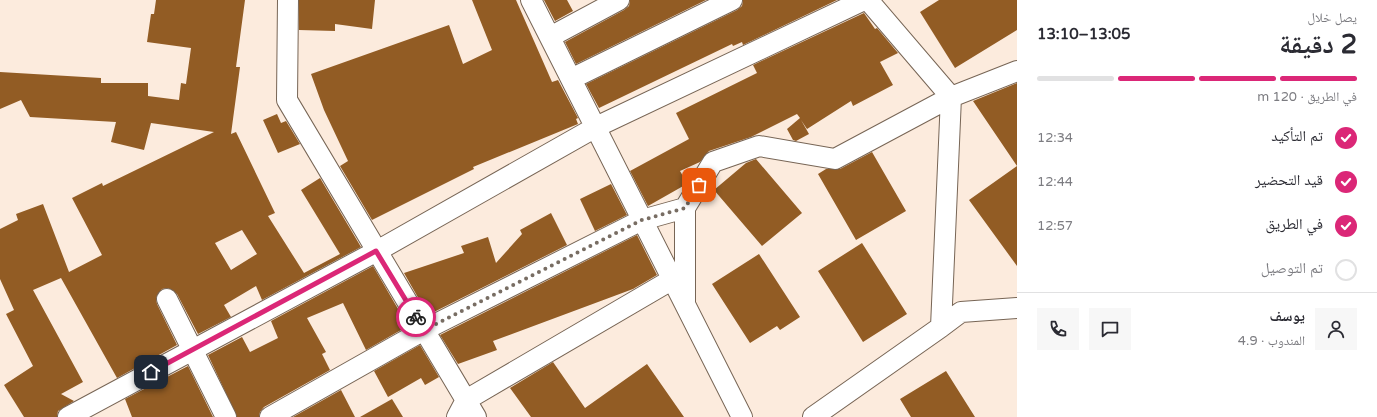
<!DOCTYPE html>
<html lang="ar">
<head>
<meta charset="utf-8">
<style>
  body { margin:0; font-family:"Varela Round","Noto Naskh Arabic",sans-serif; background:#f7f7f7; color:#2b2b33; direction:rtl; height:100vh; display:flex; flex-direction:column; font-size:15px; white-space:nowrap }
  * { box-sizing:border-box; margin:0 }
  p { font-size:13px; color:#7c7c81 }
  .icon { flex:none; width:22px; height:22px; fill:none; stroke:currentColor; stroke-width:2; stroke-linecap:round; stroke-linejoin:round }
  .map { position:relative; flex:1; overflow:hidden; direction:ltr }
  .side { display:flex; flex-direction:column; background:#fff; width:360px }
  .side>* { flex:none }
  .pin { position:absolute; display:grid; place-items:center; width:34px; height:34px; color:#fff; margin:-17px; border-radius:8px; box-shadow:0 2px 6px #0006 }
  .courier { position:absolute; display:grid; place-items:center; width:40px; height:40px; margin:-20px; border:3px solid #db2777; border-radius:50%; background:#fff; color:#222; box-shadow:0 1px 5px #0007 }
  .summary em { font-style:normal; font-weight:700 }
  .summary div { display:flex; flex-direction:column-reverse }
  .summary { display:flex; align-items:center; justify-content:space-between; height:68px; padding:0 20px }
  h1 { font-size:26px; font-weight:700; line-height:30px }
  .bar { display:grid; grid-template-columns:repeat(4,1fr); gap:6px 4px; align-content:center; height:48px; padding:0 20px }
  .bar i { height:5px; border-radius:3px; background:#e1e1e2 }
  .bar .current { background:#db2777 }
  .bar p { grid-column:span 4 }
  .line { display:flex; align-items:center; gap:10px; padding:0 20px; border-top:1px solid #e1e1e2 }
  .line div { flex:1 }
  .round { display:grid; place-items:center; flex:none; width:42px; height:42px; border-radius:0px; background:#f7f7f7 }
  ol { padding:0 20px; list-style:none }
  li { display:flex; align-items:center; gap:12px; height:44px }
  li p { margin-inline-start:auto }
  li .icon { padding:4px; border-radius:50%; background:#db2777; color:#fff; stroke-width:4 }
  li:last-child { color:#7c7c81 }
  li i { width:22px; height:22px; border:2px solid #e1e1e2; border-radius:50% }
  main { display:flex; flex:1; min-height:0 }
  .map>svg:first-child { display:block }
  .building { fill:#925c24; fill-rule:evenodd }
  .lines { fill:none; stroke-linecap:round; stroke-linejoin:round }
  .minor-casing { stroke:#776555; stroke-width:22 }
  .minor { stroke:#fff; stroke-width:20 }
  .done { stroke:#786d63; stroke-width:4; stroke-dasharray:0 7.2 }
  .route { stroke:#db2777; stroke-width:5 }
</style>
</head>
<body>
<main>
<section class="side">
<div class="summary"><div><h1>2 دقيقة</h1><p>يصل خلال</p></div><em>13:05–13:10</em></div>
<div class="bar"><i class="current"></i><i class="current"></i><i class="current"></i><i></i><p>في الطريق · 120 m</p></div>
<ol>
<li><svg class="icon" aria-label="check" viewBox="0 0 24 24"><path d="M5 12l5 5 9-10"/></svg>تم التأكيد<p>12:34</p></li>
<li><svg class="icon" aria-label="check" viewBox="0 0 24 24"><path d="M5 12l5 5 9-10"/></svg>قيد التحضير<p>12:44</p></li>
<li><svg class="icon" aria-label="check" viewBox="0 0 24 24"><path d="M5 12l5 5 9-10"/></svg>في الطريق<p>12:57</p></li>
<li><i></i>تم التوصيل</li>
</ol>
<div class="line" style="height:72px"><a class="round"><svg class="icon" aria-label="person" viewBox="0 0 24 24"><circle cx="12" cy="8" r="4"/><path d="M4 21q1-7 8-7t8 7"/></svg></a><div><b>يوسف</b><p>المندوب · 4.9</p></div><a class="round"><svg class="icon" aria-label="chat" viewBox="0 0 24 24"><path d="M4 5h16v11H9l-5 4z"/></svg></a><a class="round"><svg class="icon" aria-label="phone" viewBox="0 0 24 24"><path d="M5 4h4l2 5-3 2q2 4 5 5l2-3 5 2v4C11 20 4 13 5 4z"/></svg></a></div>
</section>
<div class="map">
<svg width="1017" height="417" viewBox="0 0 1017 417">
  <rect width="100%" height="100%" fill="#fcebdd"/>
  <path class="building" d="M 156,0 L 245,0 L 236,67 L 240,67 L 231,134 L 236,132 L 275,213 L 268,216 L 304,273 L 340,254 L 301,190 L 320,178 L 361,247 L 262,300 L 256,286 L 224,305 L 231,317 L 198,334 L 177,294 L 168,288 L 162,289 L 156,298 L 157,304 L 177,345 L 117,378 L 61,278 L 33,290 L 83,382 L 61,394 L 74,401 L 58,411 L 57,417 L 24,417 L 4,385 L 33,366 L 6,314 L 14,310 L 0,279 L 0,229 L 18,220 L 16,214 L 43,204 L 69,272 L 102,255 L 72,198 L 102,183 L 103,186 L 214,132 L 151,123 L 144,150 L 111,142 L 116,122 L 30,117 L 21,100 L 0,109 L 0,72 L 101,78 L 101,83 L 148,83 L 148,96 L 179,100 L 181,83 L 186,84 L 191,48 L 147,42 L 151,14 L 154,14 ZM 242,230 L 257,254 L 231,270 L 215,243 Z
    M 299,0 L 375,0 L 372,29 L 335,24 L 335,31 L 299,30 Z
    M 472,0 L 516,0 L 552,82 L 558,80 L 578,118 L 576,119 L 578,124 L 473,167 L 474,169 L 372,220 L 340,166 L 348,161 L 324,110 L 311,74 L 449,25 L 463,64 L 492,50 Z
    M 544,0 L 567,0 L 573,11 L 555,21 Z
    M 630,0 L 706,0 L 576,64 L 565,42 L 624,10 L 629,6 Z
    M 743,0 L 837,0 L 743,45 L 742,42 L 733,46 L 732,44 L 599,108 L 586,84 L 737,10 L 742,6 Z
    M 939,0 L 1017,0 L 1017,30 L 955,68 L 920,12 Z
    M 864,13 L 875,29 L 877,28 L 898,53 L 880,62 L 893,85 L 853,106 L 851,101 L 807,129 L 801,120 L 809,134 L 796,141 L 793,140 L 787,129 L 800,118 L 797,114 L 751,137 L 709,151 L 700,162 L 680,171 L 687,183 L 685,185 L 648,206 L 630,171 L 689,139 L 676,113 L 757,73 L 753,65 Z
    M 1017,83 L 1017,266 L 969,200 L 1017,166 L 973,101 Z
    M 277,114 L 281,123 L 286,121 L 300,144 L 278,153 L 263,120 Z
    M 872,152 L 906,211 L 856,240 L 818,174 L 826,169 L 840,169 Z
    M 756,159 L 802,213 L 762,246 L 714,190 L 746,163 Z
    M 611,184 L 627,215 L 595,231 L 580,199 Z
    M 551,213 L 567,245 L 428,315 L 404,273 L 464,253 L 461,246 L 488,237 L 496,263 L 522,234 L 520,230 Z
    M 637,235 L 657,275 L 633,289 L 493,341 L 497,350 L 458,364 L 440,335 Z
    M 862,243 L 907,314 L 863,342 L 818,271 Z
    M 759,254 L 800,317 L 780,330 L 777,326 L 750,343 L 712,284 Z
    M 373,266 L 408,326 L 366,350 L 343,303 L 307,318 L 326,352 L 322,354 L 330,370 L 264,407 L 260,412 L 259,417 L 237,417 L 208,355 L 242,337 L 250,352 L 278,338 L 271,321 Z
    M 420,345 L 439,377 L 425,385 L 421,378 L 388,397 L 374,371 Z
    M 553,362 L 585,408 L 647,364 L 684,417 L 531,417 L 510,388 Z
    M 188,366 L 213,417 L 132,417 L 125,399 Z
    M 946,371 L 975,417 L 911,417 L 900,399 Z
    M 341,390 L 355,417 L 293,417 Z
    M 392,399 L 403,417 L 360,417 Z"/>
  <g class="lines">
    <defs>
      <path id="minor" d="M 288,0 L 287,100 L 476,417
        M 531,0 L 742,417
        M 550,37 L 619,0
        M 571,79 L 732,0
        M 167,299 L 226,417
        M 685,303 L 685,208 L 713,162 L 759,146 L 835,159 L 951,97 L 1017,71
        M 941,327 L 961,312 L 1017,308
        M 68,417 L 377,251 L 596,127 L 864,0
        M 270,417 L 424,330 L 642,220 L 685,208
        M 457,417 L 466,400 L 673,279
        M 813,417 L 941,327 L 951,97 L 868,0"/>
    </defs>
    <use href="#minor" class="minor-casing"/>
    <use href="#minor" class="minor"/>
  </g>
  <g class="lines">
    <path class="done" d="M 416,317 L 424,330 L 642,220 L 685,208 L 699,185"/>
    <path class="route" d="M 151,372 L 376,251 L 416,317"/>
  </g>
</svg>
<div class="pin" style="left:699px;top:185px;background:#ea580c"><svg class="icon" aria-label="bag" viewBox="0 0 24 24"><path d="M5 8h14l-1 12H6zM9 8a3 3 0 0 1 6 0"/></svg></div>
<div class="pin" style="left:151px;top:372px;background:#1f2937"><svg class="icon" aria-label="home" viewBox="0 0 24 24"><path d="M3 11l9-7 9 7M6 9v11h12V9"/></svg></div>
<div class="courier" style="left:416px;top:317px"><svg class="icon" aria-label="bike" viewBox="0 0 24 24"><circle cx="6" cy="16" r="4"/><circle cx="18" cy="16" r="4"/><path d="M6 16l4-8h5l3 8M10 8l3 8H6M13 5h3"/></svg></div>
</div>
</main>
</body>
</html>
